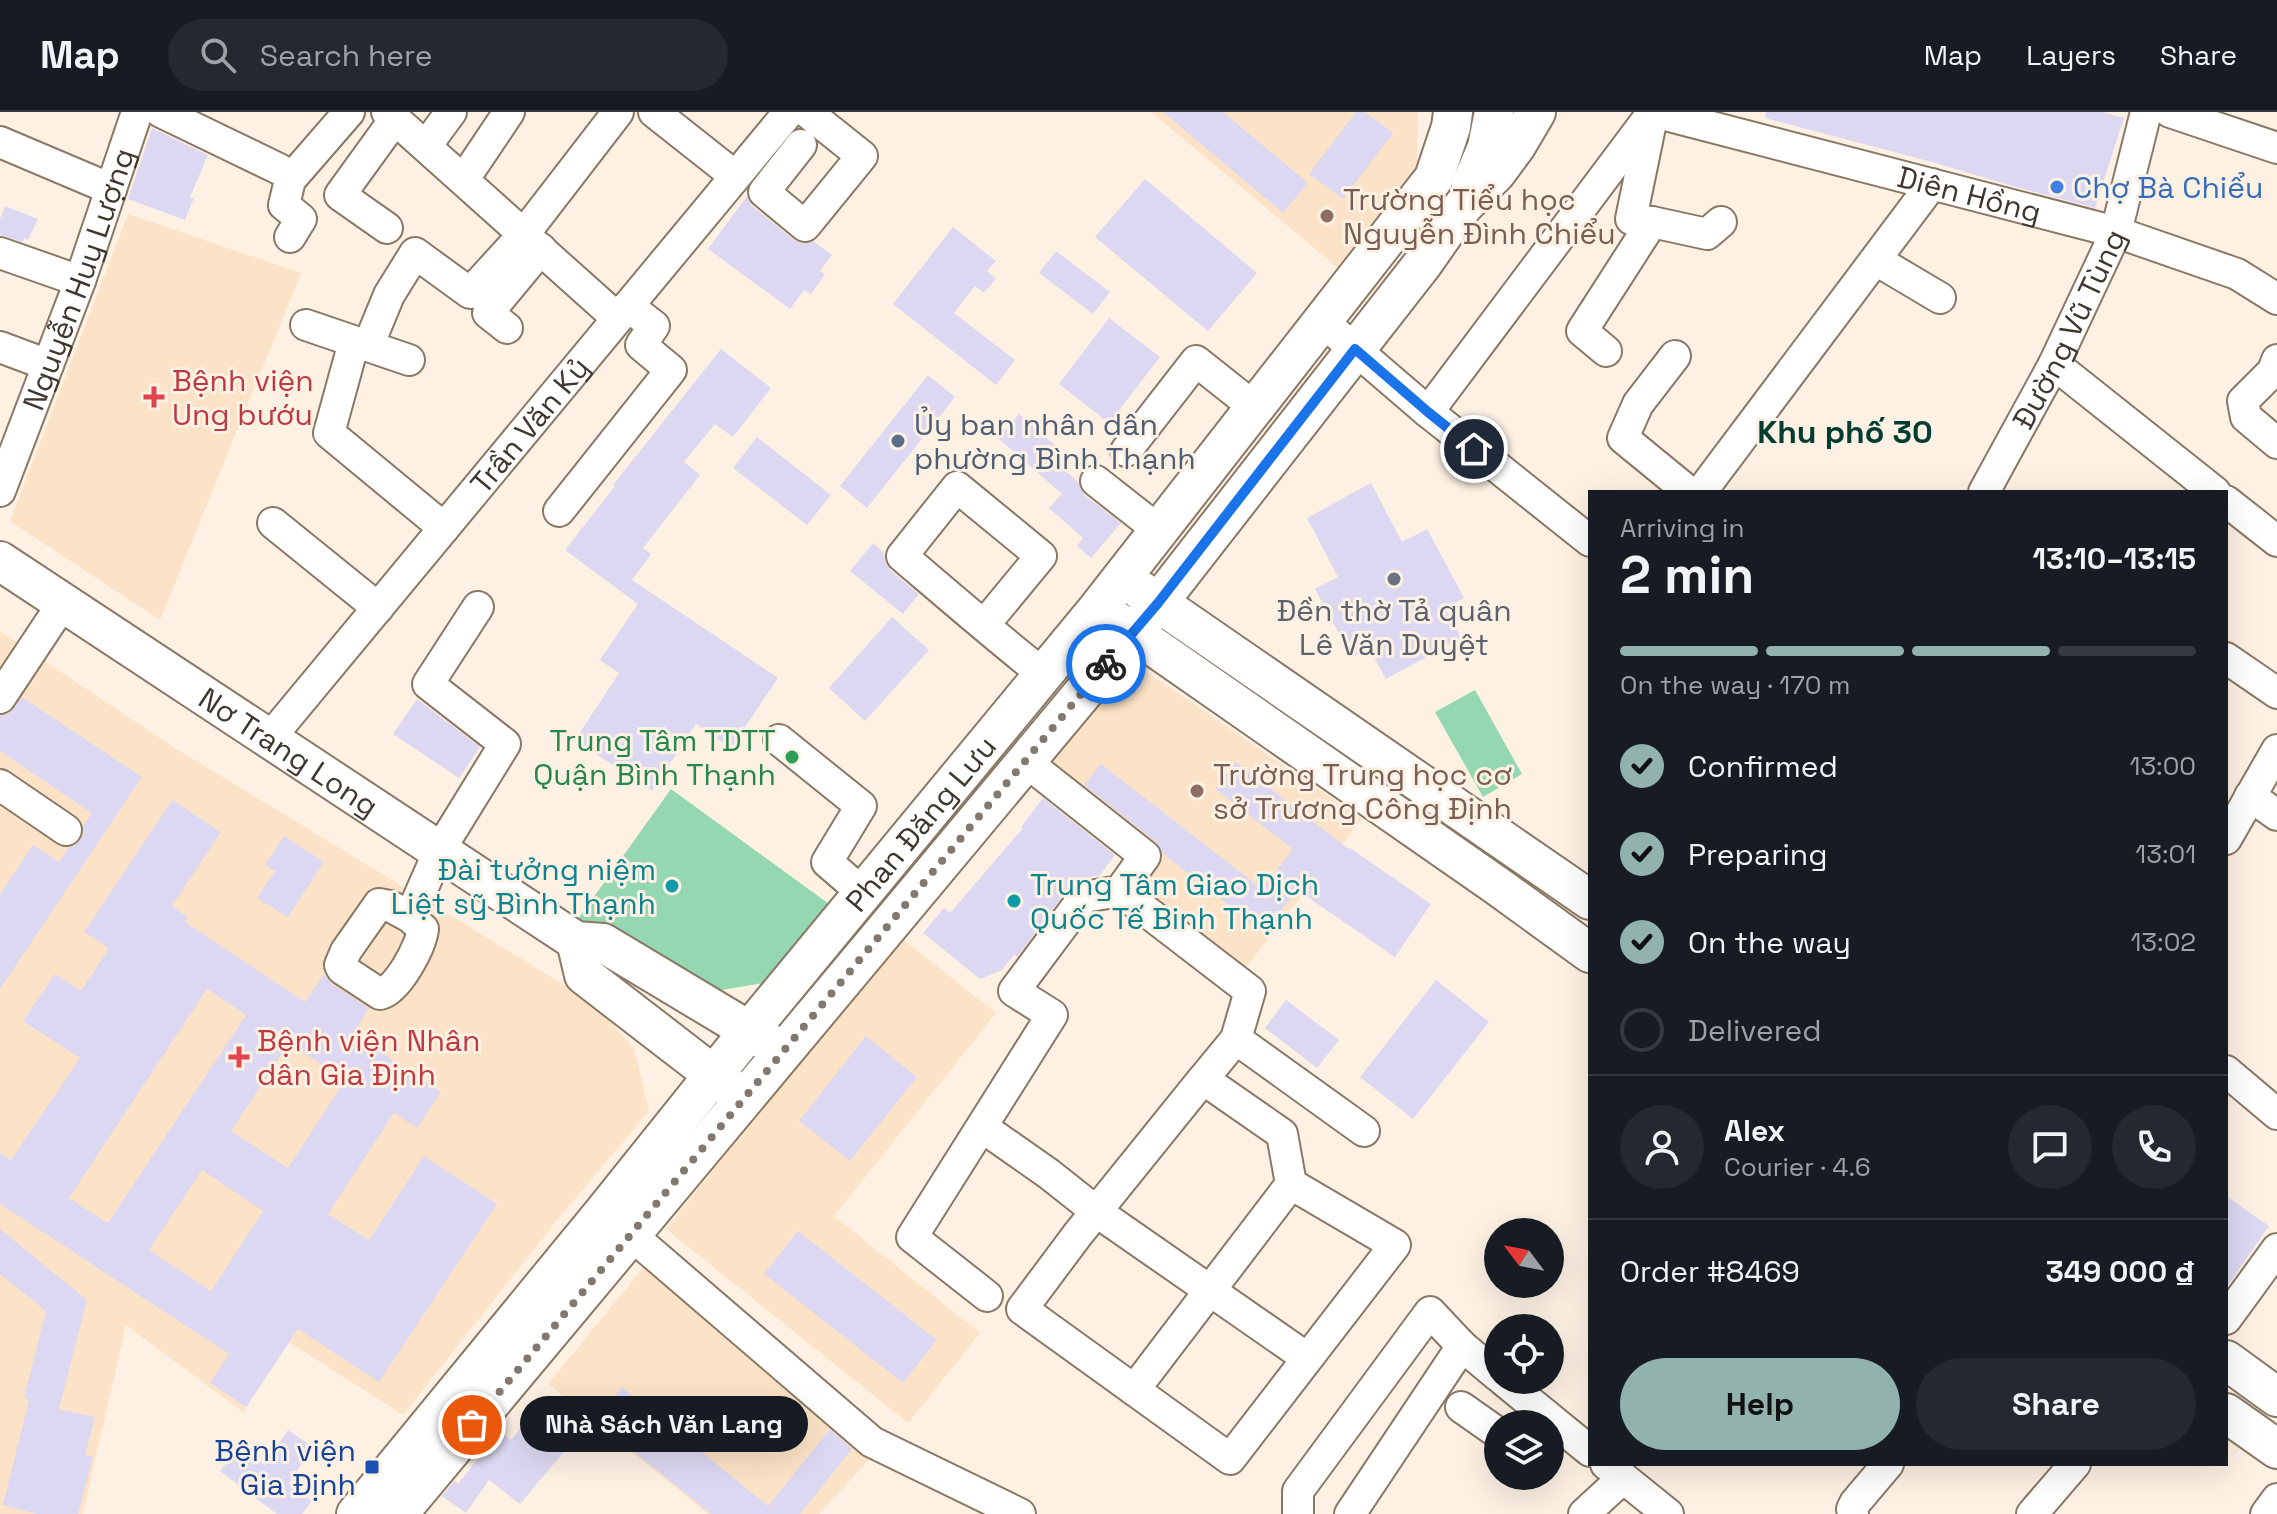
<!DOCTYPE html>
<html lang="en">
<head>
<meta charset="utf-8">
<style>
  body { margin:0; font-family:"Space Grotesk",sans-serif; background:#242831; color:#f1f3f6; height:100vh; display:flex; flex-direction:column; font-size:30px; white-space:nowrap }
  * { box-sizing:border-box; margin:0 }
  p { font-size:26px; color:#9ea1a6 }
  .icon { flex:none; width:44px; height:44px; fill:none; stroke:currentColor; stroke-width:2; stroke-linecap:round; stroke-linejoin:round }
  .map { position:relative; flex:1; overflow:hidden }
  .drawer { position:absolute; left:1588px; top:378px; width:640px; height:976px; display:flex; flex-direction:column; background:#171b24; border-radius:0px; box-shadow:0 8px 32px #0002 }
  .drawer>* { flex:none }
  .needle { width:52px; rotate:302deg }
  .fabs { position:absolute; left:1484px; top:1106px; display:grid; gap:16px }
  .fabs a { display:grid; place-items:center; width:80px; height:80px; border-radius:50%; background:#171b24; box-shadow:0 8px 32px #0002; font-size:40px }
  .pin { position:absolute; display:grid; place-items:center; width:68px; height:68px; color:#fff; margin:-34px; border:4px solid #fff; border-radius:50%; box-shadow:0 2px 8px #0007 }
  .courier { position:absolute; display:grid; place-items:center; width:80px; height:80px; margin:-40px; border:6px solid #1a73e8; border-radius:50%; background:#fff; color:#222; box-shadow:0 2px 10px #0007 }
  .bubble { position:absolute; height:56px; border-radius:28px; background:#171b24; box-shadow:0 8px 32px #0002; font-size:26px; font-weight:700; line-height:56px; text-align:center }
  .headline em { font-style:normal; font-weight:700 }
  .headline div { display:flex; flex-direction:column-reverse }
  .headline { display:flex; align-items:center; justify-content:space-between; height:136px; padding:0 32px }
  h1 { font-size:52px; font-weight:700; line-height:60px }
  .bar { display:grid; grid-template-columns:repeat(4,1fr); gap:12px 8px; align-content:center; height:96px; padding:0 32px }
  .bar i { height:10px; border-radius:6px; background:#363941 }
  .bar .active { background:#92b2ae }
  .bar p { grid-column:span 4 }
  .line { display:flex; align-items:center; gap:20px; padding:0 32px; border-top:2px solid #363941 }
  .line div { flex:1 }
  .round { display:grid; place-items:center; flex:none; width:84px; height:84px; border-radius:42px; background:#242831 }
  ol { padding:0 32px; list-style:none }
  li { display:flex; align-items:center; gap:24px; height:88px }
  li p { margin-inline-start:auto }
  li .icon { padding:8px; border-radius:50%; background:#92b2ae; color:#111; stroke-width:4 }
  li:last-child { color:#9ea1a6 }
  li i { width:44px; height:44px; border:4px solid #363941; border-radius:50% }
  .cta { display:flex; gap:16px; margin-top:auto; padding:16px 32px }
  .cta a { flex:1; height:92px; border-radius:48px; background:#92b2ae; color:#111; font-size:32px; font-weight:700; line-height:92px; text-align:center }
  .cta a+a { background:#242831; color:#f1f3f6 }
  header { display:flex; align-items:center; gap:48px; box-sizing:border-box; height:112px; padding:0 40px; background:#171b24; border-bottom:2px solid #363941 }
  header strong { font-size:38px }
  nav { display:flex; gap:44px; margin-inline-start:auto; font-size:28px }
  .search { width:560px; height:72px; background:#242831; display:flex; align-items:center; gap:20px; box-sizing:border-box; padding:0 28px; border-radius:44px; color:#9ea1a6; font-size:30px }
  .map>svg:first-child { display:block }
  .built { fill:#fce3c7 }
  .green { fill:#95d7b1 }
  .building { fill:#dcd8f2; fill-rule:evenodd }
  .lines { fill:none; stroke-linecap:round; stroke-linejoin:round }
  .minor-casing { stroke:#8a7864; stroke-width:34 }
  .major-casing { stroke:#8a7864; stroke-width:42 }
  .minor { stroke:#fff; stroke-width:30 }
  .major { stroke:#fff; stroke-width:38 }
  .done { stroke:#82786e; stroke-width:8; stroke-dasharray:0 14.4 }
  .route { stroke:#1a73e8; stroke-width:10 }
  .shop-dot { fill:#3f7fe0; stroke:#fdf1e4; stroke-width:3 }
  .education-dot { fill:#8d6e63; stroke:#fdf1e4; stroke-width:3 }
  .health-dot { fill:#e0444e; stroke:#fdf1e4; stroke-width:3 }
  .service-dot { fill:#5c6f8a; stroke:#fdf1e4; stroke-width:3 }
  .worship-dot { fill:#6b7280; stroke:#fdf1e4; stroke-width:3 }
  .leisure-dot { fill:#2e9e5b; stroke:#fdf1e4; stroke-width:3 }
  .culture-dot { fill:#0f9aa8; stroke:#fdf1e4; stroke-width:3 }
  .transit-dot { fill:#1a4fb4; stroke:#fdf1e4; stroke-width:3 }
  .labels { text-anchor:middle; dominant-baseline:central; stroke-width:6; stroke-linejoin:round; paint-order:stroke }
  .shop-label { font-size:30px; fill:#366cbe; stroke:#fdf1e4; text-anchor:start }
  .street-label { font-size:30px; fill:#3f372e; stroke:#fdf1e4 }
  .education-label { font-size:30px; fill:#785e54; stroke:#fdf1e4; text-anchor:start }
  .health-label { font-size:30px; fill:#be3a42; stroke:#fdf1e4; text-anchor:start }
  .service-label { font-size:30px; fill:#4e5e75; stroke:#fdf1e4; text-anchor:start }
  .worship-label { font-size:30px; fill:#5b616d; stroke:#fdf1e4 }
  .leisure-label { font-size:30px; fill:#27864d; stroke:#fdf1e4; text-anchor:end }
  .culture-label { font-size:30px; fill:#0d838f; stroke:#fdf1e4; text-anchor:end }
  .transit-label { font-size:30px; fill:#164399; stroke:#fdf1e4; text-anchor:end }
  .neighbourhood-label { font-size:32px; font-weight:bold; fill:#003c32; stroke:#fdf1e4 }
</style>
</head>
<body>
<header>
<strong>Map</strong>
<div class="search"><svg class="icon" aria-label="search" viewBox="0 0 24 24"><circle cx="10" cy="10" r="6"/><path d="M15 15l6 6"/></svg>Search here</div>
<nav><a>Map</a><a>Layers</a><a>Share</a></nav>
</header>
<div class="map">
<svg width="2277" height="1402" viewBox="0 0 2277 1402">
  <rect width="100%" height="100%" fill="#fdf1e4"/>
  <path class="built" d="M 1151,0 L 1418,0 L 1417,54 L 1337,155 Z
    M 128,102 L 301,161 L 160,508 L 10,409 Z
    M 0,519 L 175,636 L 591,889 L 634,936 L 649,999 L 557,1108 L 403,1303 L 289,1230 L 243,1300 L 126,1213 L 83,1402 L 0,1402 Z
    M 1128,547 L 1362,707 L 1243,859 L 1134,777 L 1157,745 L 1039,650 Z
    M 899,824 L 996,901 L 834,1104 L 980,1221 L 908,1311 L 666,1117 Z
    M 648,1150 L 874,1342 L 819,1402 L 708,1402 L 548,1272 Z"/>
  <path class="green" d="M 1475,578 L 1522,662 L 1483,685 L 1435,600 Z
    M 671,677 L 836,797 L 795,845 L 763,871 L 722,878 L 678,872 L 578,807 Z"/>
  <path class="building" d="M 1163,0 L 1223,0 L 1308,71 L 1283,101 Z
    M 1356,0 L 1365,0 L 1393,21 L 1343,87 L 1309,62 Z
    M 1766,0 L 2103,0 L 2124,6 L 2095,96 L 2012,74 L 1932,50 L 1765,6 Z
    M 152,16 L 208,43 L 190,85 L 194,86 L 185,108 L 128,87 Z
    M 1145,67 L 1257,161 L 1208,219 L 1095,125 Z
    M 747,84 L 752,94 L 794,128 L 803,132 L 813,129 L 832,143 L 820,159 L 825,162 L 811,182 L 804,178 L 790,197 L 708,137 Z
    M 5,94 L 38,107 L 28,128 L 24,126 L 23,130 L 0,123 L 0,107 Z
    M 953,115 L 996,149 L 987,159 L 996,166 L 984,181 L 975,174 L 954,201 L 1015,248 L 996,273 L 893,192 Z
    M 1056,139 L 1110,180 L 1093,202 L 1039,161 Z
    M 1109,206 L 1160,245 L 1109,311 L 1059,272 Z
    M 721,237 L 771,276 L 733,325 L 715,312 L 684,350 L 700,363 L 643,436 L 651,442 L 632,468 L 778,566 L 731,636 L 696,612 L 652,679 L 575,628 L 619,561 L 600,548 L 638,492 L 565,438 L 615,374 L 613,373 Z
    M 928,263 L 955,285 L 867,396 L 840,374 Z
    M 1019,302 L 1066,343 L 1058,352 L 1079,371 L 1084,383 L 1121,411 L 1091,446 L 1077,434 L 1083,426 L 1049,396 L 1062,382 L 998,326 Z
    M 757,325 L 831,383 L 807,413 L 733,356 Z
    M 1371,371 L 1402,430 L 1427,417 L 1464,486 L 1445,496 L 1461,526 L 1386,567 L 1369,536 L 1352,546 L 1315,477 L 1338,465 L 1307,406 Z
    M 873,431 L 884,441 L 885,449 L 890,458 L 919,482 L 903,502 L 850,459 Z
    M 892,505 L 929,538 L 865,609 L 829,576 Z
    M 22,585 L 142,665 L 0,877 L 0,782 L 33,733 L 59,750 L 69,735 L 74,734 L 81,727 L 84,720 L 83,714 L 92,701 L 0,639 L 0,604 L 9,602 Z
    M 417,587 L 480,635 L 459,666 L 393,622 Z
    M 1236,650 L 1349,737 L 1350,736 L 1431,792 L 1395,845 L 1297,778 L 1264,821 L 1162,741 L 1156,730 L 1084,673 L 1101,652 L 1262,777 L 1293,737 L 1215,677 Z
    M 1043,686 L 1115,743 L 1099,764 L 1087,765 L 1070,774 L 1017,845 L 1014,843 L 1002,858 L 980,867 L 923,821 L 944,796 L 950,801 L 1023,716 L 1021,715 Z
    M 172,688 L 221,720 L 172,794 L 188,805 L 185,810 L 305,890 L 324,862 L 332,872 L 369,896 L 353,922 L 441,980 L 417,1016 L 394,1001 L 328,1102 L 369,1128 L 424,1044 L 497,1092 L 379,1270 L 298,1217 L 246,1295 L 210,1271 L 229,1242 L 0,1092 L 0,1041 L 11,1048 L 80,946 L 23,909 L 55,862 L 81,879 L 109,836 L 84,820 ZM 207,877 L 246,903 L 108,1111 L 69,1086 ZM 289,931 L 345,968 L 288,1056 L 231,1019 ZM 202,1058 L 263,1099 L 211,1179 L 149,1138 Z
    M 284,724 L 324,750 L 288,805 L 257,786 L 275,759 L 265,753 Z
    M 1436,868 L 1489,910 L 1413,1007 L 1360,965 Z
    M 1286,888 L 1339,928 L 1317,956 L 1265,916 Z
    M 866,924 L 917,965 L 850,1049 L 799,1009 Z
    M 2226,1084 L 2269,1114 L 2226,1176 Z
    M 0,1117 L 87,1188 L 59,1297 L 95,1305 L 85,1343 L 93,1345 L 78,1402 L 38,1402 L 3,1393 L 29,1288 L 24,1286 L 46,1199 L 0,1162 Z
    M 798,1119 L 937,1228 L 903,1271 L 764,1162 Z
    M 622,1275 L 768,1394 L 830,1317 L 852,1337 L 800,1402 L 711,1402 L 596,1309 Z
    M 547,1283 L 587,1312 L 520,1392 L 489,1368 L 466,1401 L 442,1384 L 454,1369 L 458,1372 L 499,1320 L 511,1328 Z
    M 288,1318 L 313,1335 L 289,1371 L 312,1389 L 302,1402 L 277,1402 L 220,1359 L 240,1334 L 265,1353 Z"/>
  <g class="lines">
    <defs>
      <g id="minor">
        <path d="M 161,0 L 279,57"/>
        <path d="M 387,0 L 617,206"/>
        <path d="M 654,0 L 735,64"/>
        <path id="s1" d="M 1654,0 L 2116,120 L 2237,162 L 2277,187"/>
        <path d="M 2170,0 L 2277,36"/>
        <path d="M 0,30 L 111,77"/>
        <path d="M 801,33 L 764,80 L 805,114 L 862,44 L 807,0"/>
        <path d="M 426,34 L 451,0"/>
        <path d="M 464,67 L 509,0"/>
        <path d="M 1652,110 L 1707,122 L 1721,110"/>
        <path d="M 387,116 L 340,83 L 395,7"/>
        <path d="M 290,125 L 301,107 L 284,93 L 290,68 L 349,0"/>
        <path d="M 0,141 L 80,169"/>
        <path d="M 1876,148 L 1940,186"/>
        <path d="M 1322,209 L 1428,300 L 1590,429"/>
        <path d="M 306,213 L 409,248"/>
        <path d="M 507,216 L 488,201 L 541,137"/>
        <path d="M 354,230 L 329,321 L 444,416"/>
        <path d="M 368,234 L 389,183 L 415,141 L 470,181 L 524,122 L 618,0"/>
        <path d="M 0,235 L 48,253"/>
        <path d="M 1606,239 L 1582,219 L 1652,110 L 1631,107 L 1651,10"/>
        <path d="M 1675,244 L 1638,292 L 1623,326 L 1689,380"/>
        <path d="M 2277,248 L 2273,259 L 2243,289 L 2246,305 L 2277,331"/>
        <path d="M 2054,252 L 2215,380"/>
        <path d="M 1428,300 L 1653,0"/>
        <path d="M 1126,339 L 1196,249 L 1254,295"/>
        <path d="M 1096,369 L 1157,417"/>
        <path id="s2" d="M 0,379 L 80,169 L 137,0"/>
        <path d="M 1701,380 L 1932,72"/>
        <path id="s3" d="M 1984,380 L 2054,252 L 2116,120 L 2146,0"/>
        <path d="M 2226,389 L 2277,429"/>
        <path d="M 559,399 L 671,258 L 641,233 L 654,214 L 628,194"/>
        <path d="M 273,411 L 378,496"/>
        <path d="M 984,513 L 1041,444 L 957,375 L 902,444 C 949,484 995,524 1043,562"/>
        <path d="M 2226,546 L 2277,581"/>
        <path d="M 0,586 L 63,491"/>
        <path id="s4" d="M 269,627 L 789,0"/>
        <path d="M 779,628 L 861,694 L 827,750 L 863,781"/>
        <path d="M 0,673 L 66,718"/>
        <path d="M 2250,684 L 2277,703"/>
        <path d="M 2226,727 L 2277,638"/>
        <path d="M 1120,779 L 1250,879 L 1236,927 L 1203,967 L 1282,1022 L 1291,1072 L 1395,1133 L 1230,1347 L 1022,1197 L 1078,1122 L 1203,967"/>
        <path d="M 410,805 L 390,794 L 379,792 L 346,839 L 340,853 L 342,857 L 380,882 C 398,878 421,834 423,817 L 410,805 L 439,739 L 505,632 L 428,572 L 478,495"/>
        <path d="M 1236,927 L 1364,1019"/>
        <path d="M 2226,959 L 2277,1002"/>
        <path d="M 982,1015 L 1049,1062 L 1097,1100 L 1307,1246"/>
        <path d="M 630,1122 L 872,1330 L 1020,1402"/>
        <path d="M 987,1184 L 912,1125 L 1052,903 L 1014,879 L 1084,785 L 1120,779 L 1145,744 L 1025,649"/>
        <path d="M 2226,1207 L 2277,1137"/>
        <path d="M 1503,1268 L 1590,1339"/>
        <path d="M 1134,1278 L 1291,1072"/>
        <path d="M 1461,1295 L 1498,1321"/>
        <path d="M 1606,1352 L 1668,1402"/>
        <path d="M 1298,1402 L 1298,1379 L 1430,1200 L 1462,1234 L 1498,1264"/>
        <path d="M 1350,1402 L 1462,1234"/>
        <path d="M 1584,1402 L 1623,1366"/>
        <path d="M 1853,1402 L 1852,1397 L 1855,1391 L 1888,1352"/>
        <path d="M 2032,1402 L 2075,1352"/>
        <path d="M 2266,1402 L 2277,1387"/>
      </g>
      <g id="major">
        <path d="M 1471,73 L 1487,35 L 1494,0"/>
        <path id="s5" d="M 0,449 L 576,829 L 603,831 L 768,930"/>
        <path d="M 1140,478 L 1590,788"/>
        <path d="M 1114,507 L 1496,773 L 1590,841"/>
        <path d="M 576,829 L 584,863 L 733,978"/>
        <path d="M 2226,1248 L 2277,1285"/>
        <path d="M 2226,1301 L 2277,1337"/>
        <path id="s6" d="M 356,1402 L 603,1101 L 749,919 L 1099,495 L 1434,66 L 1451,15 L 1453,0"/>
        <path d="M 398,1402 L 1158,491 L 1424,150 L 1463,94 L 1496,61 L 1516,34 L 1536,0"/>
      </g>
    </defs>
    <use href="#minor" class="minor-casing"/>
    <use href="#major" class="major-casing"/>
    <use href="#minor" class="minor"/>
    <use href="#major" class="major"/>
  </g>
  <g class="lines">
    <path class="done" d="M 472,1313 L 1106,552"/>
    <path class="route" d="M 1106,552 L 1158,491 L 1355,237 L 1428,300 L 1474,337"/>
  </g>
  <circle class="shop-dot" cx="2057" cy="75" r="8"/>
  <g class="education-dot">
    <circle cx="1327" cy="104" r="8"/>
    <circle cx="1197" cy="679" r="8"/>
  </g>
  <g class="health-dot">
    <path d="M150 273h8v8h8v8h-8v8h-8v-8h-8v-8h8z"/>
    <path d="M235 933h8v8h8v8h-8v8h-8v-8h-8v-8h8z"/>
  </g>
  <circle class="service-dot" cx="898" cy="329" r="8"/>
  <circle class="worship-dot" cx="1394" cy="467" r="8"/>
  <circle class="leisure-dot" cx="792" cy="645" r="8"/>
  <g class="culture-dot">
    <circle cx="672" cy="774" r="8"/>
    <circle cx="1014" cy="789" r="8"/>
  </g>
  <rect class="transit-dot" x="364" y="1347" width="16" height="16" rx="4"/>
  <g class="labels">
    <g class="shop-label">
      <text x="2073" y="75">Chợ Bà Chiểu</text>
    </g>
    <g class="street-label">
      <text stroke="none"><textPath href="#s1" startOffset="326">Diên Hồng</textPath></text>
      <text stroke="none"><textPath href="#s2" startOffset="226">Nguyễn Huy Lượng</textPath></text>
      <text stroke="none"><textPath href="#s3" startOffset="184">Đường Vũ Tùng</textPath></text>
      <text stroke="none"><textPath href="#s4" startOffset="408">Trần Văn Kỷ</textPath></text>
      <text stroke="none"><textPath href="#s5" startOffset="346">Nơ Trang Long</textPath></text>
      <text stroke="none"><textPath href="#s6" startOffset="892">Phan Đăng Lưu</textPath></text>
    </g>
    <g class="education-label">
      <text x="1343" y="87">Trường Tiểu học<tspan x="1343" dy="34">Nguyễn Đình Chiểu</tspan></text>
      <text x="1213" y="662">Trường Trung học cơ<tspan x="1213" dy="34">sở Trương Công Định</tspan></text>
    </g>
    <g class="health-label">
      <text x="172" y="268">Bệnh viện<tspan x="172" dy="34">Ung bướu</tspan></text>
      <text x="257" y="928">Bệnh viện Nhân<tspan x="257" dy="34">dân Gia Định</tspan></text>
    </g>
    <g class="service-label">
      <text x="914" y="312">Ủy ban nhân dân<tspan x="914" dy="34">phường Bình Thạnh</tspan></text>
    </g>
    <g class="worship-label">
      <text x="1394" y="498">Đền thờ Tả quân<tspan x="1394" dy="34">Lê Văn Duyệt</tspan></text>
    </g>
    <g class="leisure-label">
      <text x="776" y="628">Trung Tâm TDTT<tspan x="776" dy="34">Quận Bình Thạnh</tspan></text>
    </g>
    <g class="culture-label">
      <text x="656" y="757">Đài tưởng niệm<tspan x="656" dy="34">Liệt sỹ Bình Thạnh</tspan></text>
      <text x="1030" y="772" text-anchor="start">Trung Tâm Giao Dịch<tspan x="1030" dy="34">Quốc Tế Binh Thạnh</tspan></text>
    </g>
    <g class="transit-label">
      <text x="356" y="1338">Bệnh viện<tspan x="356" dy="34">Gia Định</tspan></text>
    </g>
    <g class="neighbourhood-label">
      <text x="1845" y="320">Khu phố 30</text>
    </g>
  </g>
</svg>
<div class="fabs">
<a><svg class="needle" viewBox="-14 -14 28 28"><path d="M0-13l5 13h-10z" fill="#e53935"/><path d="M0 13l5-13h-10z" fill="#9ea1a6"/></svg></a>
<a><svg class="icon" aria-label="locate" viewBox="0 0 24 24"><circle cx="12" cy="12" r="6"/><path d="M12 2v4M12 18v4M2 12h4M18 12h4"/></svg></a>
<a><svg class="icon" aria-label="layers" viewBox="0 0 24 24"><path d="M12 4l9 5-9 5-9-5zM3 14l9 5 9-5"/></svg></a>
</div>
<div class="pin" style="left:472px;top:1313px;background:#ea580c"><svg class="icon" aria-label="bag" viewBox="0 0 24 24"><path d="M5 8h14l-1 12H6zM9 8a3 3 0 0 1 6 0"/></svg></div>
<div class="pin" style="left:1474px;top:337px;background:#1f2937"><svg class="icon" aria-label="home" viewBox="0 0 24 24"><path d="M3 11l9-7 9 7M6 9v11h12V9"/></svg></div>
<div class="courier" style="left:1106px;top:552px"><svg class="icon" aria-label="bike" viewBox="0 0 24 24"><circle cx="6" cy="16" r="4"/><circle cx="18" cy="16" r="4"/><path d="M6 16l4-8h5l3 8M10 8l3 8H6M13 5h3"/></svg></div>
<div class="bubble" style="left:520px;top:1284px;width:288px">Nhà Sách Văn Lang</div>
<section class="drawer">
<div class="headline"><div><h1>2 min</h1><p>Arriving in</p></div><em>13:10–13:15</em></div>
<div class="bar"><i class="active"></i><i class="active"></i><i class="active"></i><i></i><p>On the way · 170 m</p></div>
<ol>
<li><svg class="icon" aria-label="check" viewBox="0 0 24 24"><path d="M5 12l5 5 9-10"/></svg>Confirmed<p>13:00</p></li>
<li><svg class="icon" aria-label="check" viewBox="0 0 24 24"><path d="M5 12l5 5 9-10"/></svg>Preparing<p>13:01</p></li>
<li><svg class="icon" aria-label="check" viewBox="0 0 24 24"><path d="M5 12l5 5 9-10"/></svg>On the way<p>13:02</p></li>
<li><i></i>Delivered</li>
</ol>
<div class="line" style="height:144px"><a class="round"><svg class="icon" aria-label="person" viewBox="0 0 24 24"><circle cx="12" cy="8" r="4"/><path d="M4 21q1-7 8-7t8 7"/></svg></a><div><b>Alex</b><p>Courier · 4.6</p></div><a class="round"><svg class="icon" aria-label="chat" viewBox="0 0 24 24"><path d="M4 5h16v11H9l-5 4z"/></svg></a><a class="round"><svg class="icon" aria-label="phone" viewBox="0 0 24 24"><path d="M5 4h4l2 5-3 2q2 4 5 5l2-3 5 2v4C11 20 4 13 5 4z"/></svg></a></div>
<div class="line" style="height:104px"><div>Order #8469</div><b>349 000 ₫</b></div>
<div class="cta"><a>Help</a><a>Share</a></div>
</section>
</div>
</body>
</html>
